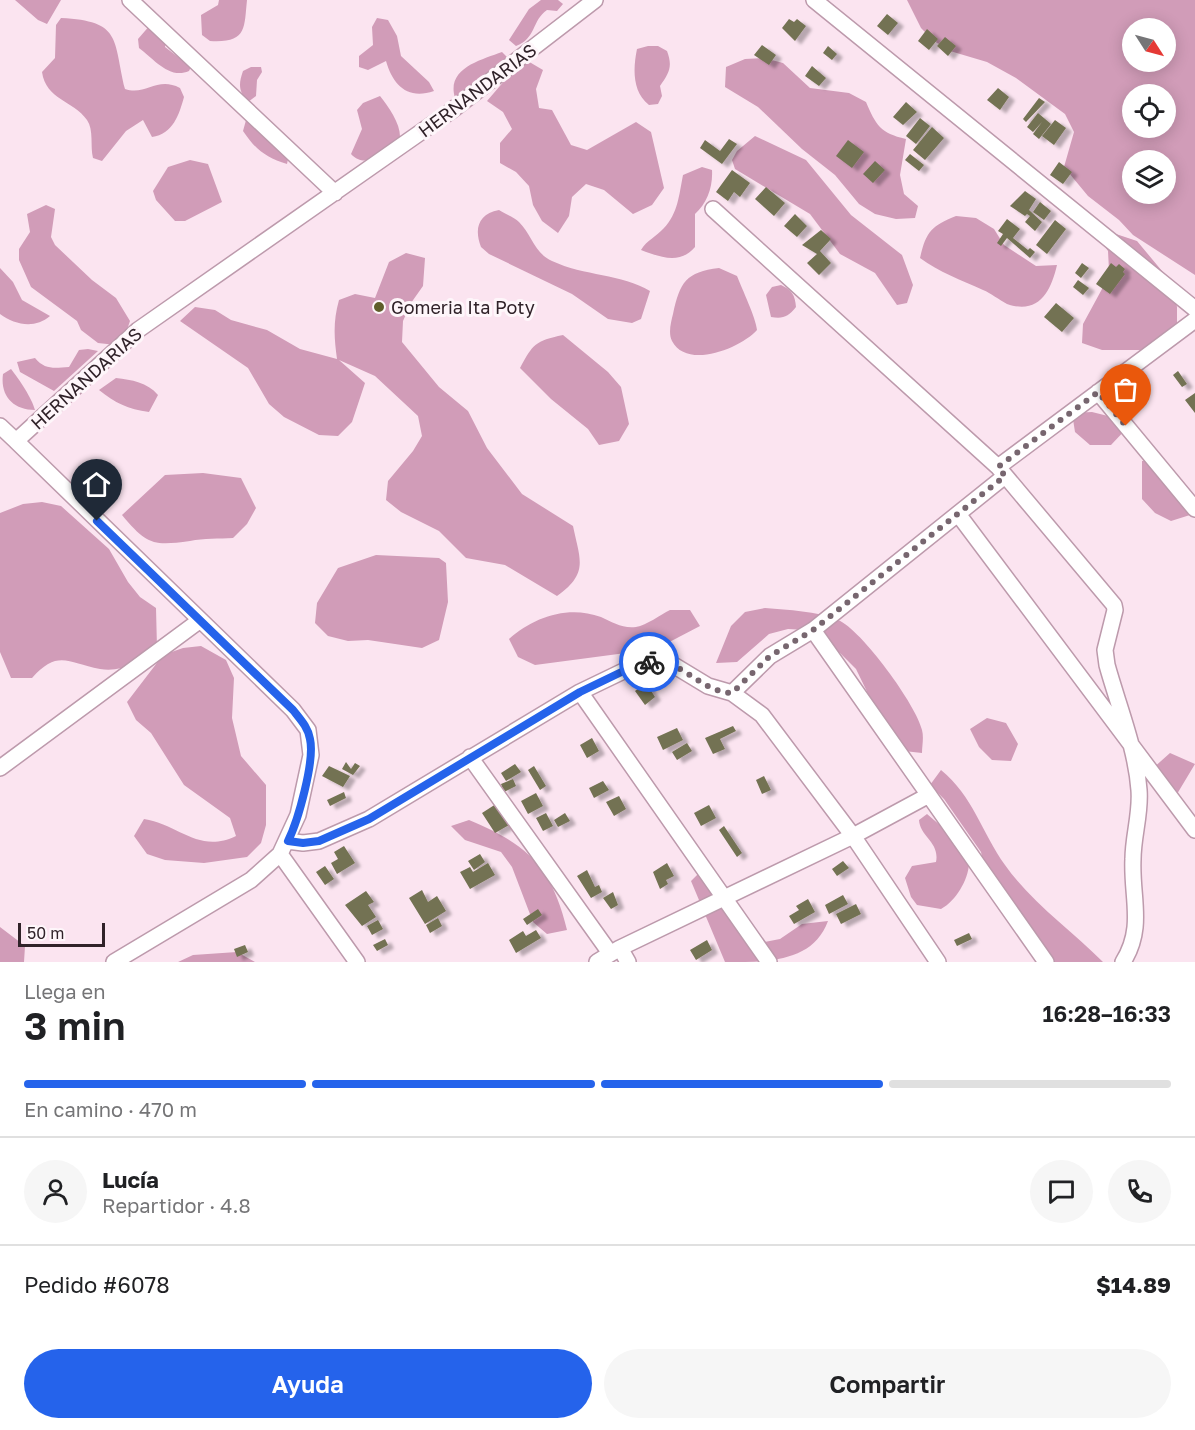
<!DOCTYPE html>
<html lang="es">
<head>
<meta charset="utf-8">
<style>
  body { margin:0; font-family:"Golos Text",sans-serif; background:#f6f6f6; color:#202124; height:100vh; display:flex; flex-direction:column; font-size:22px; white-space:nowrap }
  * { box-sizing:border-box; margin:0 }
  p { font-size:20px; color:#757577 }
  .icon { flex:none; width:33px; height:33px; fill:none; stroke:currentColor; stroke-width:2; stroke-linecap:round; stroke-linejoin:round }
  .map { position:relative; height:962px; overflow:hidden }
  .panel { display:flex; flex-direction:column; background:#fff; flex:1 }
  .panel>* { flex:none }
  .needle { width:39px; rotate:126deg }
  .controls { position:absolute; left:1122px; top:18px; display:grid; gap:12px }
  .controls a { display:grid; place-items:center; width:54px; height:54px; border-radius:50%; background:#fff; box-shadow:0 3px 15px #0003; font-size:30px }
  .scale { position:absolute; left:18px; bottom:15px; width:87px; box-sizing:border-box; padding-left:6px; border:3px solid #302229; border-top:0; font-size:16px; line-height:21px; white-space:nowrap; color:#302229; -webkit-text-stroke:4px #fef6fa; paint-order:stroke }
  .pin { position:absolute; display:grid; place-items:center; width:51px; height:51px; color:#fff; margin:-62px -26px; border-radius:50% 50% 50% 0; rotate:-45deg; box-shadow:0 0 6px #0007 }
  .pin .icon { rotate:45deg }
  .courier { position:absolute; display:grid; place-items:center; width:60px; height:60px; margin:-30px; border:4px solid #2563eb; border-radius:50%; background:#fff; color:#222; box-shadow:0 2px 8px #0007 }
  .summary em { font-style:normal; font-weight:600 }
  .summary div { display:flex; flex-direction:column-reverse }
  .summary { display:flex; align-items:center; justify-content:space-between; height:102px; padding:0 24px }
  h1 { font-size:39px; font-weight:600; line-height:45px }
  .bar { display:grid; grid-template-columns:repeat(4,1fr); gap:9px 6px; align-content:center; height:72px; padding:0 24px }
  .bar i { height:8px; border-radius:4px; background:#e0e0e0 }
  .bar .on { background:#2563eb }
  .bar p { grid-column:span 4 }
  .line { display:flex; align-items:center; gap:15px; padding:0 24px; border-top:2px solid #e0e0e0 }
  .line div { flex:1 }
  .round { display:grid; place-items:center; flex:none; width:63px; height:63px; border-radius:32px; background:#f6f6f6 }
  .primary-button { display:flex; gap:12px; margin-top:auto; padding:12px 24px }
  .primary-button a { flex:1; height:69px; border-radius:36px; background:#2563eb; color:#fff; font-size:24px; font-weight:600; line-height:69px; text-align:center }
  .primary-button a+a { background:#f6f6f6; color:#202124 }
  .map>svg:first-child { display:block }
  .forest { fill:#d19cb8; fill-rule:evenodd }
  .building { fill:#737252; filter:url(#shadow) }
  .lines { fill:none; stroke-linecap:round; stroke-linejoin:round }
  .minor-casing { stroke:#bd9aac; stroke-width:18 }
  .minor { stroke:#fff; stroke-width:15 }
  .done { stroke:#77666f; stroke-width:6; stroke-dasharray:0 10.8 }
  .route { stroke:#2563eb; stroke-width:8 }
  .poi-dot { fill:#5f5d2a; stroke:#fef6fa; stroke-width:2 }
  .labels { text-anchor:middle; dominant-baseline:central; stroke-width:6; stroke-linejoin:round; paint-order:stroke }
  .street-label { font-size:18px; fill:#302229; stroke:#fef6fa }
  .poi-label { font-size:18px; fill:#302229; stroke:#fef6fa; text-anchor:start }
</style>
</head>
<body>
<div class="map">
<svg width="1195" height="962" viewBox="0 0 1195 962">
  <defs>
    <filter id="shadow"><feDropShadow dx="6" dy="3.5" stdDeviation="1.5" flood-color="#0004"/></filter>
  </defs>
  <rect width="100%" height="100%" fill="#fbe4f0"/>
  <path class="forest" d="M 15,0 L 61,0 L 47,24 L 38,20 Z
    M 219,0 L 247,0 C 244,29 247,43 210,41 L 202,35 L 201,15 L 218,5 Z
    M 541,0 L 558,0 L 563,4 L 557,11 L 547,10 C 532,20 536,39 516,46 L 509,40 L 529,9 Z
    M 907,0 L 1195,0 L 1195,275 L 1133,235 L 1119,220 L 1088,196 L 1064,167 L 1074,132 L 1065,114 L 1016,78 L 987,62 L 950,51 L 934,41 L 921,28 ZM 1132,28 L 1166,28 L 1166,62 L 1132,62 ZM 1132,94 L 1166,94 L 1166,128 L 1132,128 ZM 1132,160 L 1166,160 L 1166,194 L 1132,194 Z
    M 61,18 C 122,21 113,39 125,89 C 146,96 157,76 180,88 L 184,97 C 179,115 173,134 152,137 L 143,120 L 126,131 L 102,161 L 93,158 C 90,146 94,130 87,120 C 73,100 46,100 42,72 L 55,58 L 56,25 Z
    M 377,18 L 388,20 L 397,36 L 401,56 L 429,82 L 434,91 C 407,100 393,85 386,61 L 368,70 L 359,67 L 359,56 L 373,45 L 372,27 Z
    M 151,24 L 166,42 L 165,47 L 191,67 L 189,71 C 169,80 153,58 139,48 L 138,39 Z
    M 648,46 L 658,46 L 667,51 C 673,67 669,73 660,86 L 662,96 L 658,104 L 649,105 C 632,92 633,68 637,49 Z
    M 502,52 L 509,59 L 466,95 L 455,98 C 446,68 481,60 502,52 Z
    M 764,58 L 783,63 L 810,88 L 849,93 L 866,102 C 876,125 880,133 906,139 L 900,175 L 904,194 L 918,206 L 915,218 L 896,219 L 875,214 L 859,204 L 835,175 L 802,149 L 758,107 L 725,87 L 726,67 L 745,59 Z
    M 526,60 L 543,70 L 536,89 L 539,108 L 552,110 L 571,145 L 587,150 L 636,122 L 651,132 L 664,188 L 652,205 L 633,214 L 604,190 L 586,184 L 572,197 L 569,216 L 558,233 L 542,221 L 533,205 L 529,186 L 516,172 L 500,163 L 500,143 L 512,129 L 503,112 L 487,101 L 512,72 Z
    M 251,67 L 261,67 L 262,72 L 257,80 L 256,96 L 248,102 C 239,92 238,85 243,71 Z
    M 380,96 C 390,109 404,128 399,144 C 383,153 366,170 351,154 L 362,129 L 357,110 L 363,103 Z
    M 248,113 L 289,154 L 287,164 C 266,158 255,149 243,131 Z
    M 755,136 L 806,160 L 851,215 L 902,255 L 913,285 L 907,303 L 897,305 L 875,273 L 840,254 L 810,214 L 735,169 L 732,160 L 737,151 Z
    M 190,160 L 208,164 L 222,202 L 185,221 L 175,221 L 156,200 L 153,191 L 168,167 Z
    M 702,167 L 712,170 C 713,187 707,203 695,214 L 695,247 C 680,265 660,257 641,250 C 647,240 656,237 664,228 C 678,213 679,195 683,175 Z
    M 46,205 L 55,209 L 51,237 L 55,245 L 92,280 L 116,298 L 130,321 L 124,339 L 116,345 L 98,343 L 81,330 L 77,321 L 31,287 L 19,260 L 19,249 L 30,232 L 27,214 Z
    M 499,210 C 505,214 514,217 519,222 C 532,235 534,253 552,261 C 584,276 622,274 650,291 L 641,319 L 632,323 L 608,319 L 572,294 L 489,254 L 481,247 C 474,229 478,214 499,210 Z
    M 956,216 L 976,218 L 994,229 L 1004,245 L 1036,266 L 1057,265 C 1051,291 1039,315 1007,304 C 999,300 991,293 983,290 C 961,280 939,272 920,258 C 926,232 931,226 956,216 Z
    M 1101,229 L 1137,241 L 1162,271 L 1173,289 L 1177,307 L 1177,328 L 1143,350 L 1102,350 L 1082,343 L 1083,324 L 1102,289 L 1109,270 L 1108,251 L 1097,235 Z
    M 406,253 L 425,258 L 423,286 L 411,303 L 403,321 L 402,342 L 439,387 L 468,411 L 487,448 L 522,494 L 573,526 C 580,560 589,573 557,596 L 505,565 L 466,558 L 439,531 L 401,512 L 386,500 L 388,481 L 413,451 L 422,436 L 418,416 L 375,376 L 339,360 L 365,383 L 352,422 L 338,436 L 319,435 L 284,417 L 269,404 L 248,368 L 180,321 L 195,307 L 215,310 L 231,320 L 267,330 L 300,349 L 337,359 C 334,338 333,321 339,300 L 355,294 L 375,298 L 389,262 Z
    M 0,268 L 13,282 L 22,300 L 50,316 C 35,329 15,325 0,314 Z
    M 719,268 L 737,276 C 742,289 756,318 757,330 C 741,348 687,370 672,341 C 668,333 671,322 673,314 C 680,282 686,272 719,268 Z
    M 781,285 C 792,290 795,295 796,307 C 788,317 783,319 771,317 L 766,295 L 772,287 Z
    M 563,335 L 608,372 L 621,387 L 629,424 L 619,441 L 599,445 L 588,429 L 551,399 L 520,368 C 533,344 535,341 563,335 Z
    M 88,349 L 98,351 L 54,391 L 20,372 L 17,362 L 35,358 C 45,370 54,368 69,367 L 79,350 Z
    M 11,369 C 19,379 32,398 35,410 C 13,410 0,396 3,374 Z
    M 116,378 C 132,380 147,382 158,395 L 149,412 C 128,409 115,403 99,390 Z
    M 1092,412 L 1112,417 L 1128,427 L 1111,445 L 1090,445 L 1075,432 L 1072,413 Z
    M 1162,458 L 1176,474 L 1190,515 L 1171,521 L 1155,513 L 1142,499 L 1142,461 Z
    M 203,473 L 241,478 L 256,508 L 247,524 L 233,538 C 219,539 204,538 190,541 C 153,546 147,545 122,515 L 165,475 Z
    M 42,502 L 61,506 L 109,549 L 128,582 L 140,597 L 156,608 L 157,648 C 141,661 121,673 100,669 C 68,663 58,649 32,678 L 11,678 L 0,652 L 0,513 L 23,504 Z
    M 376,555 L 439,558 L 446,563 L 448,602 L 439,640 L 422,648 L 368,640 L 348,641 L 328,636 L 315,623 L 317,603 L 338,568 Z
    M 765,608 C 789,610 816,611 838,620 C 861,629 917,706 922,730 C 924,737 922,746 922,753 L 904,751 L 889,737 L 856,669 L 840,653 L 807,630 L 788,629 L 769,634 L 737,662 L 716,663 L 731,626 L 745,612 Z
    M 670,610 L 690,610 L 700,626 L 656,649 L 535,665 L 518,657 L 509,639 C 534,617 568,605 601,617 C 612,622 623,629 636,627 C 647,625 660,615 670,610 Z
    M 201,646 L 226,660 L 234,678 L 232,718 L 241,756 L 266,785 L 266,825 L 261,843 L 247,857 L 204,863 L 165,860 L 147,854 L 134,836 L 144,819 C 180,825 199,854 236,836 L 230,818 L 184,785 L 151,733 L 136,720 L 127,702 L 163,655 L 183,648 Z
    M 987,718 L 1006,723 L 1018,744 L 1011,761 L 992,760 L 979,747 L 970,729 Z
    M 1170,753 L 1195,764 L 1177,794 L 1142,778 Z
    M 941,770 C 973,796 982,833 1005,865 C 1031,902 1071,930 1103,962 L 1049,962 L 989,889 L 981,852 L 944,799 L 930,785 Z
    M 927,814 L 941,826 L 969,864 C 968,880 956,901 941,909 L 917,905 L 911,897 L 905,878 L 912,866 L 936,862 C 940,842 920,837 919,820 Z
    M 469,820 C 527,844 552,867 567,930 L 547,934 L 533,922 L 512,867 L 501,852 L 465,840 L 451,826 Z
    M 702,870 L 759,943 L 780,939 L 802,924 L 828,921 C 813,962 769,962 725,962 L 691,881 Z
    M 0,927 L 25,946 L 24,962 L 0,962 Z
    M 237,952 L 255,962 L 178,962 L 193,955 Z"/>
  <path class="building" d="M 887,14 L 898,23 L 888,35 L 877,26 Z
    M 789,19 L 794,22 L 797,19 L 806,26 L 795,41 L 782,28 Z
    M 927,29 L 938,39 L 929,50 L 918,41 Z
    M 945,37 L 956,46 L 948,56 L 937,46 Z
    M 762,45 L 776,55 L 769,65 L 754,55 Z
    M 828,46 L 837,54 L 832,60 L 823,53 Z
    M 812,66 L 826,78 L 819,86 L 805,76 Z
    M 998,88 L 1009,97 L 1000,110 L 987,100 Z
    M 1039,98 L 1045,102 L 1026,122 L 1023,119 Z
    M 906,102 L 917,112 L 903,125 L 893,117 Z
    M 1038,113 L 1051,124 L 1039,139 L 1033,134 L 1042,122 L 1033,132 L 1027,127 Z
    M 920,118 L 930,126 L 916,144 L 906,136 Z
    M 1055,120 L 1066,128 L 1054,145 L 1042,136 Z
    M 932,127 L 944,138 L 925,160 L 913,150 Z
    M 729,139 L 737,144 L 722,164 L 700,148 L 705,140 L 720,151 Z
    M 848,140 L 864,152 L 852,168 L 836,156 Z
    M 910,154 L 924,165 L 919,171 L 905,160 Z
    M 875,161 L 885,170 L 873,183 L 863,174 Z
    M 1059,162 L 1072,172 L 1063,184 L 1050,175 Z
    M 732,170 L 750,183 L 740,197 L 734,192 L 728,201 L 716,192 Z
    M 766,187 L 785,203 L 774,216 L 755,199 Z
    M 1025,191 L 1036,199 L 1029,210 L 1042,222 L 1035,231 L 1025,222 L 1030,216 L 1027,214 L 1025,216 L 1010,206 Z
    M 1040,202 L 1051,211 L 1044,220 L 1033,212 Z
    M 795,214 L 807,226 L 797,237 L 784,226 Z
    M 1007,219 L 1020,229 L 1013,238 L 1028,250 L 1030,248 L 1035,252 L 1030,258 L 1007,238 L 1001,246 L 997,243 L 1003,234 L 998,231 Z
    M 1055,220 L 1066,229 L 1047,254 L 1036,245 Z
    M 821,230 L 831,239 L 820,251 L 831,263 L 819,275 L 807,263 L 817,254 L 802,245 Z
    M 1082,263 L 1089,268 L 1081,278 L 1075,273 Z
    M 1111,263 L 1116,267 L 1119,264 L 1125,269 L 1123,272 L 1125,274 L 1110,294 L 1096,284 Z
    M 1078,280 L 1089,288 L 1083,295 L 1073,287 Z
    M 1056,303 L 1074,318 L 1062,332 L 1044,317 Z
    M 1178,371 L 1187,384 L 1182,387 L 1173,375 Z
    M 1195,393 L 1195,413 L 1185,400 Z
    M 646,683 L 655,697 L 645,705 L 635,691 Z
    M 733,726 L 736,731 L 720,739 L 725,749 L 713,754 L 705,738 Z
    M 677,728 L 683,740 L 663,750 L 657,737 Z
    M 592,738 L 599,751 L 587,758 L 580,745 Z
    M 687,743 L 692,751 L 677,760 L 672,752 Z
    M 346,762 L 351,769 L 355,763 L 360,766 L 353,775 L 342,769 Z
    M 515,764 L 521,772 L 506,781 L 501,773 Z
    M 329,766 L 350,776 L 343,787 L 322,776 Z
    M 534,766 L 546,786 L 540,790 L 528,770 Z
    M 764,776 L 771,790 L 762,794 L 756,780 Z
    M 513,779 L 516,786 L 504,792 L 501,784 Z
    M 603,781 L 609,790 L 594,798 L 589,788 Z
    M 344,792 L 346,798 L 330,806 L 327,800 Z
    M 536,793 L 543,806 L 528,814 L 521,801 Z
    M 619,796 L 626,809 L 614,816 L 606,802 Z
    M 496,804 L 509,825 L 495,833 L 482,813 Z
    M 709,805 L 716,818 L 701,826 L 694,813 Z
    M 546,813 L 553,826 L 543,831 L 536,818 Z
    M 565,813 L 570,821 L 558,827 L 554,820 Z
    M 724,826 L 742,853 L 737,857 L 719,830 Z
    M 344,846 L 355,863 L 337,874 L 331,863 L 338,859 L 334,852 Z
    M 480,854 L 485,862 L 474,870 L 468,861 Z
    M 843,861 L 849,868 L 837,876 L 832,869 Z
    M 488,863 L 495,875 L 470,889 L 460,872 L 470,867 L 473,872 Z
    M 667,863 L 674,876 L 666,880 L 668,884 L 660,889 L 653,872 Z
    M 325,866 L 334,879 L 325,885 L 316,872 Z
    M 587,870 L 595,887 L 599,885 L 602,892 L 591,898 L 577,876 Z
    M 422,890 L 428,902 L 437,896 L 446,911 L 425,924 L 409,898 Z
    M 366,891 L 374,902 L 368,905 L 376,917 L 362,926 L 345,905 Z
    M 613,892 L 618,905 L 611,909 L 603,898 Z
    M 843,895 L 848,904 L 829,914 L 825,905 Z
    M 808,899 L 815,912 L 794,924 L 789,916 L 799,910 L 796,906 Z
    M 856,904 L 861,914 L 841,924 L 836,914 Z
    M 538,909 L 542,915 L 527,925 L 523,919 Z
    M 438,918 L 442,926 L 430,933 L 426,925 Z
    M 378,920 L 383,929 L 372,935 L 367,926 Z
    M 536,930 L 541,938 L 516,953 L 509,940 L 523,931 L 526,936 Z
    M 969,933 L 972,939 L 957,946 L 954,940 Z
    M 385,939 L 388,945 L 377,951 L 373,945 Z
    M 707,940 L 712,950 L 696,960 L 690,950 Z
    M 245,945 L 248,952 L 237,957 L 234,949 Z"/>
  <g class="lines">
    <defs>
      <path id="minor" d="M 130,0 L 335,193
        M 814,0 L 1195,309
        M 713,209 L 998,467 L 1114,605 L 1115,610 L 1105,650 L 1107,665 C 1118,705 1136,748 1139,790 C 1141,813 1133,836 1133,859 C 1131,897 1145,927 1123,962
        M 1098,392 L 1195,509
        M 0,426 L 16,441
        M 998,467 L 1195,320
        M 958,514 L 1195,830
        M 813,630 L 1046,962
        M 580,692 L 769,962
        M 732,693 L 770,656 L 813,630 L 1005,476
        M 470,757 L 610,953
        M 0,768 L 199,621
        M 287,841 L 303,843 L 319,841 L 369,819 L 580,692 L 638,664 L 670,663 L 708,686 L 732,693 L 762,715 L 853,836 L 938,962
        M 280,854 L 357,962
        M 620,948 L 628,962
        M 114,962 L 251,880 L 280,854 L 298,815 L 311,755 L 308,730 L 293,710 L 16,441 L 138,330 L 451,111 L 595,0
        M 597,962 L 620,948 L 853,836 L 929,795"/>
    </defs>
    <use href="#minor" class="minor-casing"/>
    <use href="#minor" class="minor"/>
  </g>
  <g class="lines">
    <path class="done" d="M 649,662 C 682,658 700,692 732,693 L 770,656 L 813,630 L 1005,476 L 998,467 L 1098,392 L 1126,426"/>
    <path class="route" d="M 97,521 L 293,710 C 300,719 308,727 310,739 C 315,761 298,821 288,841 L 303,843 L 319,841 L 369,819 L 580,692 L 638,664 L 649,662"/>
  </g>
  <circle class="poi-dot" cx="379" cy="307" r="6"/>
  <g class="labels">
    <g class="street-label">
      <text transform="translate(477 90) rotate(-37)">HERNANDARIAS</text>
      <text transform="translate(86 378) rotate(-42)">HERNANDARIAS</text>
    </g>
    <g class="poi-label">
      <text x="391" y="307">Gomeria Ita Poty</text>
    </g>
  </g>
</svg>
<div class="controls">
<a><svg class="needle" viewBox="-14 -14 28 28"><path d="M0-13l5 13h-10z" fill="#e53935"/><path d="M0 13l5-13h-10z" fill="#757577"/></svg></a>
<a><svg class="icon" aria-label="locate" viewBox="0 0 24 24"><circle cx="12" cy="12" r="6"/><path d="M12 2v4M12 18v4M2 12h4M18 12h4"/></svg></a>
<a><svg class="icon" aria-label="layers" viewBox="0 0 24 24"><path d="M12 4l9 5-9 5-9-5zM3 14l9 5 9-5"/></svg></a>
</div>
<div class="scale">50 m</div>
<div class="pin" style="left:1126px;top:426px;background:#ea580c"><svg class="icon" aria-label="bag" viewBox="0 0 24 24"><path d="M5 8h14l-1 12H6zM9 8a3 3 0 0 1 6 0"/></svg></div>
<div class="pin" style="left:97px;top:521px;background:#1f2937"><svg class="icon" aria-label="home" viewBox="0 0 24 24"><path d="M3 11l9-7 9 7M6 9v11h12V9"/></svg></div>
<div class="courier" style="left:649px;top:662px"><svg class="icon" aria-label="bike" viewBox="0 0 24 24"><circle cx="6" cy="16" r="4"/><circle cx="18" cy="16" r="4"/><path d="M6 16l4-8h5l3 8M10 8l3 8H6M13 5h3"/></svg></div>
</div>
<section class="panel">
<div class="summary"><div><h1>3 min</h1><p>Llega en</p></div><em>16:28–16:33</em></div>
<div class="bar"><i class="on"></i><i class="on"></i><i class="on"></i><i></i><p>En camino · 470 m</p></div>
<div class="line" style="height:108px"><a class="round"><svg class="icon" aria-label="person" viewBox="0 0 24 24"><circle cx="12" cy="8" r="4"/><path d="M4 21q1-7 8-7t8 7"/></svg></a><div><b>Lucía</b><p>Repartidor · 4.8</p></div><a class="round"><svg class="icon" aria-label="chat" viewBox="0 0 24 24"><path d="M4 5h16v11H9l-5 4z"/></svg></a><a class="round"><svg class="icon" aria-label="phone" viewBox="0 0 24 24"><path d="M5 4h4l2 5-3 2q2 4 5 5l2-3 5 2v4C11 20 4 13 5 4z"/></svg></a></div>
<div class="line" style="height:78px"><div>Pedido #6078</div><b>$14.89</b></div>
<div class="primary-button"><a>Ayuda</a><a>Compartir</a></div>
</section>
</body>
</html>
